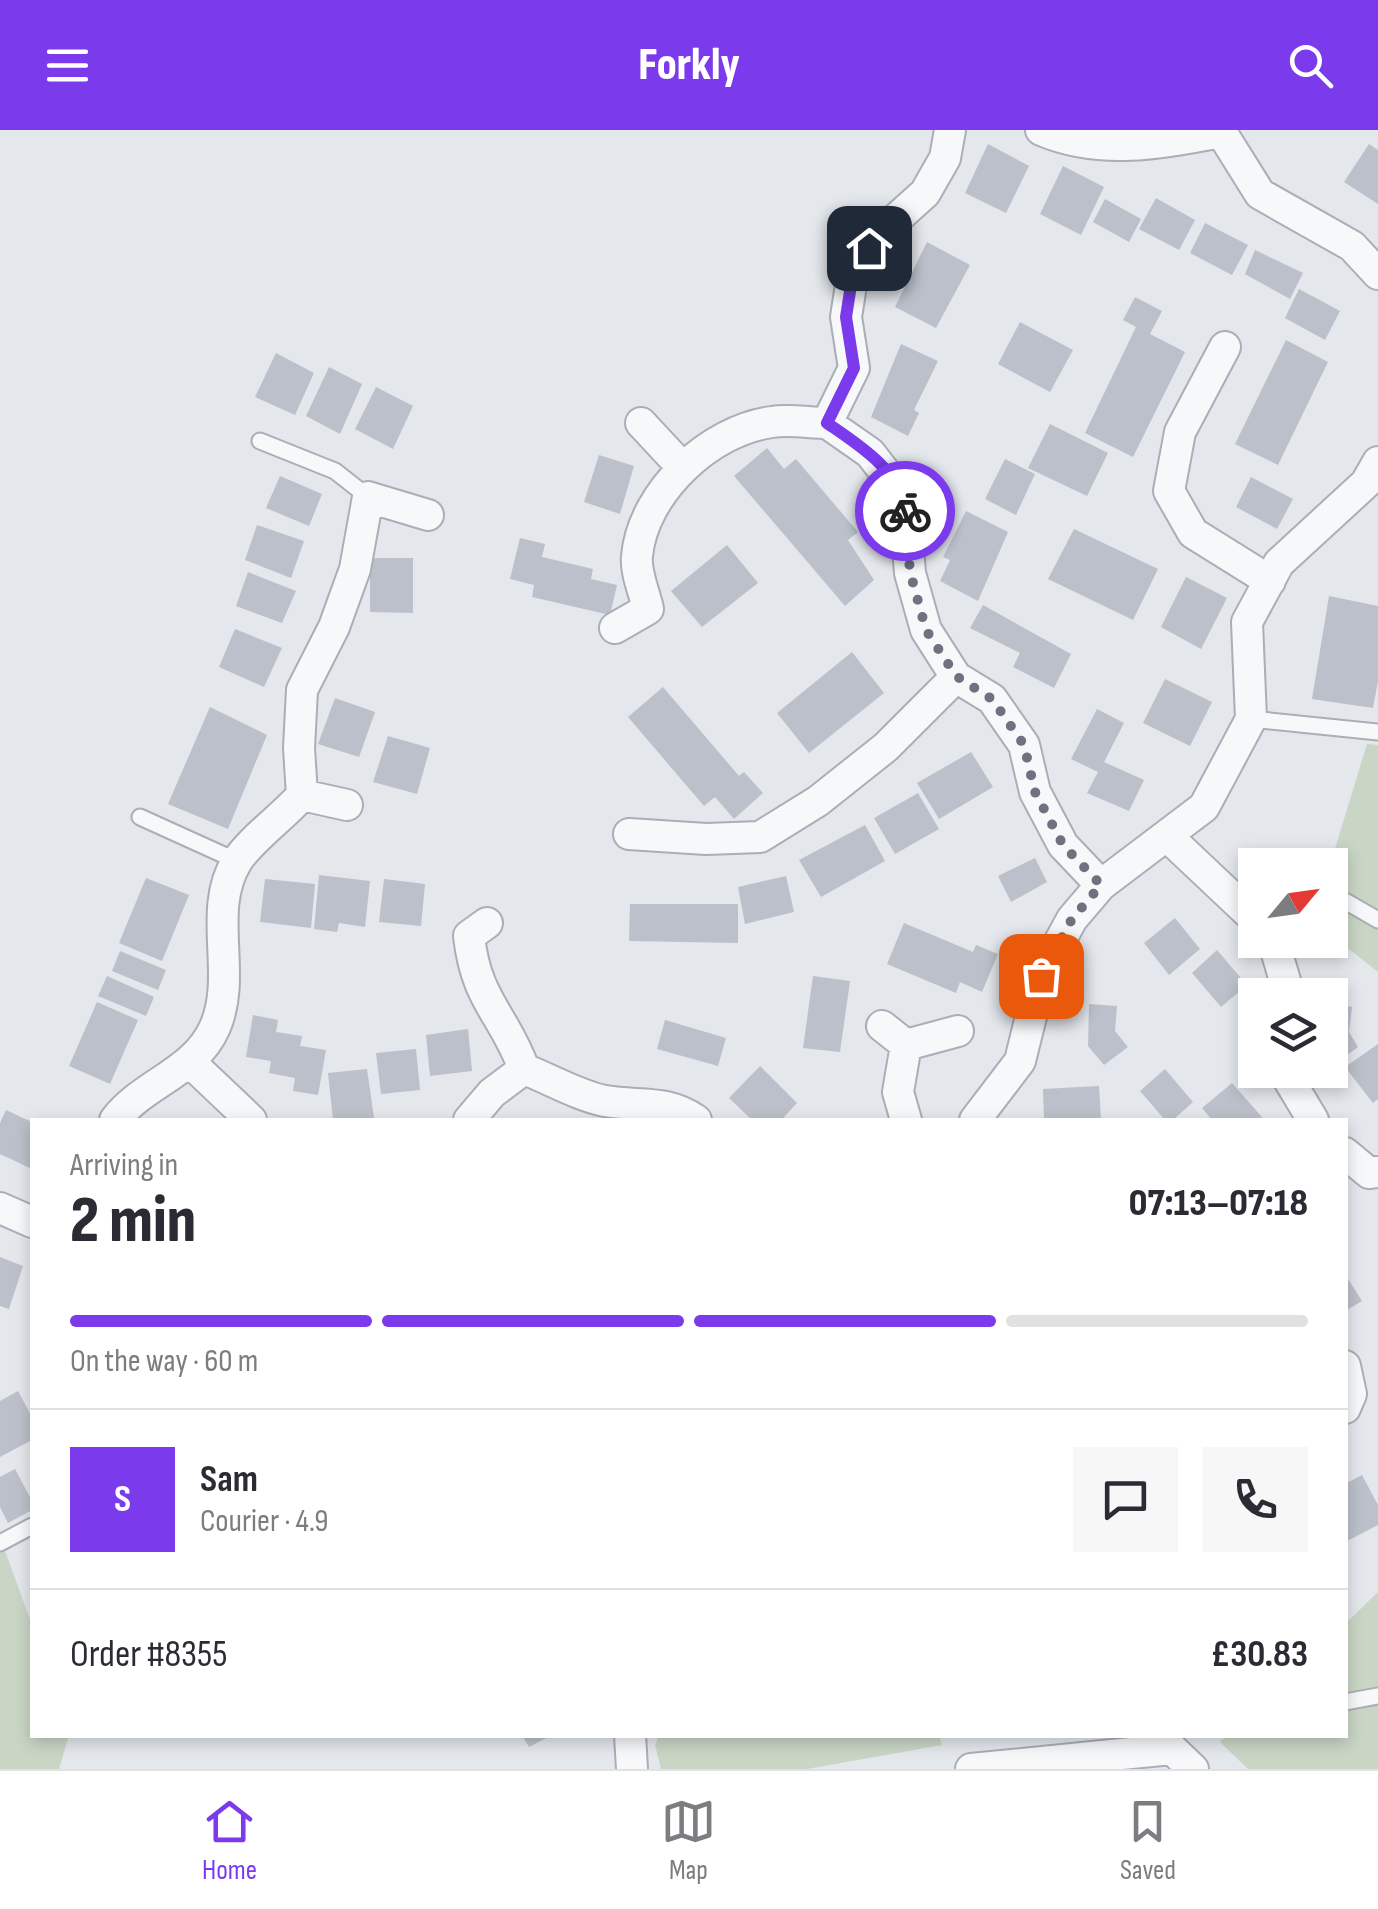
<!DOCTYPE html>
<html lang="en">
<head>
<meta charset="utf-8">
<style>
  body { margin:0; font-family:"Sofia Sans Condensed",sans-serif; background:#f7f7f7; color:#2b2b33; height:100vh; display:flex; flex-direction:column; font-size:38px; white-space:nowrap }
  * { box-sizing:border-box; margin:0 }
  p { font-size:32px; color:#7c7c81 }
  .icon { flex:none; width:55px; height:55px; fill:none; stroke:currentColor; stroke-width:2; stroke-linecap:round; stroke-linejoin:round }
  .map { position:relative; flex:1; overflow:hidden }
  .side { position:absolute; left:30px; top:988px; width:1318px; height:620px; display:flex; flex-direction:column; background:#fff; border-radius:0px; box-shadow:0 5px 15px #0003 }
  .side>* { flex:none }
  .needle { width:65px; rotate:61deg }
  .fabs { position:absolute; left:1238px; top:718px; display:grid; gap:20px }
  .fabs a { display:grid; place-items:center; width:110px; height:110px; border-radius:0px; background:#fff; box-shadow:0 5px 15px #0003; font-size:50px }
  .pin { position:absolute; display:grid; place-items:center; width:85px; height:85px; color:#fff; margin:-42px; border-radius:20px; box-shadow:0 5px 15px #0006 }
  .courier { position:absolute; display:grid; place-items:center; width:100px; height:100px; margin:-50px; border:8px solid #7c3aed; border-radius:50%; background:#fff; color:#222; box-shadow:0 2px 12px #0007 }
  .overview em { font-style:normal; font-weight:800 }
  .overview div { display:flex; flex-direction:column-reverse }
  .overview { display:flex; align-items:center; justify-content:space-between; height:170px; padding:0 40px }
  h1 { font-size:65px; font-weight:800; line-height:75px }
  .bar { display:grid; grid-template-columns:repeat(4,1fr); gap:15px 10px; align-content:center; height:120px; padding:0 40px }
  .bar i { height:12px; border-radius:8px; background:#e1e1e2 }
  .bar .active { background:#7c3aed }
  .bar p { grid-column:span 4 }
  .line { display:flex; align-items:center; gap:25px; padding:0 40px; border-top:2px solid #e1e1e2 }
  .line div { flex:1 }
  .round { display:grid; place-items:center; flex:none; width:105px; height:105px; border-radius:0px; background:#f7f7f7 }
  header { display:flex; justify-content:space-between; align-items:center; height:130px; padding:0 40px; background:#7c3aed; color:#fff; font-size:45px; font-weight:800 }
  .dock { display:flex; justify-content:space-around; align-items:center; height:140px; border-top:2px solid #e1e1e2; background:#fff; font-size:28px; color:#7c7c81 }
  .dock a { display:grid; justify-items:center; gap:5px }
  .dock .active { color:#7c3aed }
  .map>svg:first-child { display:block }
  .green { fill:#c9d6c5 }
  .building { fill:#bbc0ca }
  .lines { fill:none; stroke-linecap:round; stroke-linejoin:round }
  .lane-casing { stroke:#a9aeb7; stroke-width:19 }
  .street-casing { stroke:#a9aeb7; stroke-width:34 }
  .lane { stroke:#f7f8fa; stroke-width:15 }
  .street { stroke:#f7f8fa; stroke-width:30 }
  .done { stroke:#6c737f; stroke-width:10; stroke-dasharray:0 18 }
  .route { stroke:#7c3aed; stroke-width:12 }
</style>
</head>
<body>
<header><svg class="icon" aria-label="menu" viewBox="0 0 24 24"><path d="M4 6h16M4 12h16M4 18h16"/></svg>Forkly<svg class="icon" aria-label="search" viewBox="0 0 24 24"><circle cx="10" cy="10" r="6"/><path d="M15 15l6 6"/></svg></header>
<div class="map">
<svg width="1378" height="1639" viewBox="0 0 1378 1639">
  <rect width="100%" height="100%" fill="#e4e7ec"/>
  <path class="green" d="M 1367,614 L 1378,615 L 1378,842 L 1330,804 L 1330,735 Z
    M 0,1407 L 32,1495 L 32,1605 L 69,1605 L 59,1639 L 0,1639 Z
    M 1378,1462 L 1378,1639 L 1248,1639 L 1220,1612 L 1228,1605 L 1345,1605 L 1345,1494 Z
    M 659,1605 L 939,1605 L 942,1615 L 807,1639 L 661,1639 L 655,1615 Z"/>
  <path class="building" d="M 988,14 L 1029,36 L 1006,83 L 965,63 Z
    M 1369,14 L 1378,20 L 1378,74 L 1344,52 Z
    M 1063,36 L 1104,57 L 1081,105 L 1040,84 Z
    M 1156,68 L 1195,90 L 1179,120 L 1139,99 Z
    M 1105,69 L 1141,89 L 1129,112 L 1093,92 Z
    M 1205,93 L 1248,115 L 1232,145 L 1190,123 Z
    M 927,112 L 970,135 L 936,198 L 895,177 Z
    M 1255,120 L 1303,143 L 1290,169 L 1245,144 Z
    M 1299,159 L 1340,181 L 1325,210 L 1285,188 Z
    M 1135,167 L 1162,181 L 1150,204 L 1185,222 L 1133,327 L 1085,303 L 1136,197 L 1123,190 Z
    M 1020,192 L 1073,220 L 1050,262 L 998,234 Z
    M 1286,210 L 1328,232 L 1278,335 L 1235,314 Z
    M 901,214 L 938,231 L 914,280 L 919,283 L 908,306 L 871,287 Z
    M 276,223 L 314,243 L 295,285 L 255,267 Z
    M 329,237 L 362,254 L 340,304 L 306,286 Z
    M 376,257 L 413,276 L 393,319 L 355,299 Z
    M 1050,294 L 1108,323 L 1087,366 L 1028,338 Z
    M 767,318 L 784,339 L 796,329 L 858,402 L 848,410 L 874,450 L 845,476 L 734,346 Z
    M 599,325 L 634,336 L 620,384 L 584,372 Z
    M 1005,329 L 1035,344 L 1016,385 L 985,369 Z
    M 280,346 L 322,364 L 309,396 L 266,378 Z
    M 1251,347 L 1293,369 L 1277,399 L 1236,377 Z
    M 966,381 L 1008,402 L 978,471 L 940,451 L 950,430 L 943,427 Z
    M 257,395 L 304,411 L 291,448 L 245,430 Z
    M 1074,399 L 1158,439 L 1133,490 L 1048,449 Z
    M 520,408 L 545,414 L 542,427 L 593,439 L 591,449 L 617,455 L 610,485 L 532,467 L 534,455 L 510,449 Z
    M 727,415 L 758,453 L 702,497 L 671,461 Z
    M 370,428 L 413,428 L 413,483 L 370,482 Z
    M 248,442 L 296,461 L 282,493 L 236,476 Z
    M 1186,447 L 1227,468 L 1201,519 L 1161,497 Z
    M 1329,466 L 1378,476 L 1378,551 L 1373,578 L 1312,569 Z
    M 983,475 L 1071,524 L 1054,558 L 1013,537 L 1020,523 L 970,498 Z
    M 235,499 L 282,518 L 264,557 L 219,537 Z
    M 852,522 L 884,563 L 809,623 L 777,583 Z
    M 1165,549 L 1212,572 L 1190,616 L 1143,593 Z
    M 663,557 L 739,646 L 744,642 L 763,663 L 734,689 L 715,667 L 704,676 L 628,587 Z
    M 335,568 L 375,582 L 359,627 L 318,614 Z
    M 210,577 L 267,605 L 228,699 L 168,674 Z
    M 1097,579 L 1124,593 L 1104,632 L 1144,650 L 1129,681 L 1087,663 L 1098,642 L 1071,629 Z
    M 388,606 L 430,618 L 417,664 L 373,652 Z
    M 971,622 L 993,657 L 939,689 L 917,653 Z
    M 918,663 L 939,699 L 895,724 L 874,688 Z
    M 865,695 L 885,731 L 821,767 L 799,730 Z
    M 1035,728 L 1047,752 L 1011,772 L 998,746 Z
    M 319,745 L 370,751 L 365,797 L 339,793 L 337,802 L 314,799 Z
    M 786,746 L 794,782 L 745,794 L 738,757 Z
    M 146,748 L 189,765 L 162,831 L 119,813 Z
    M 265,749 L 315,754 L 311,798 L 260,792 Z
    M 384,749 L 425,754 L 421,796 L 379,792 Z
    M 630,774 L 738,774 L 738,813 L 629,811 Z
    M 1175,788 L 1200,819 L 1169,845 L 1144,813 Z
    M 904,793 L 973,822 L 976,815 L 998,824 L 982,862 L 960,852 L 956,863 L 887,834 Z
    M 1217,820 L 1247,855 L 1221,877 L 1192,843 Z
    M 120,821 L 166,840 L 158,860 L 112,841 Z
    M 107,846 L 154,867 L 146,886 L 98,866 Z
    M 813,846 L 850,851 L 840,922 L 803,918 Z
    M 97,872 L 138,890 L 110,954 L 69,936 Z
    M 1330,873 L 1352,877 L 1349,902 L 1358,917 L 1332,936 Z
    M 1089,874 L 1117,876 L 1115,901 L 1128,917 L 1104,935 L 1088,916 Z
    M 253,885 L 278,890 L 276,902 L 302,906 L 300,916 L 326,920 L 318,965 L 293,961 L 295,948 L 269,943 L 271,931 L 246,927 Z
    M 665,890 L 726,908 L 718,936 L 657,919 Z
    M 468,899 L 472,941 L 430,946 L 426,905 Z
    M 1378,914 L 1378,969 L 1373,973 L 1345,937 Z
    M 416,919 L 420,960 L 381,964 L 376,923 Z
    M 760,936 L 797,973 L 784,987 L 787,990 L 752,990 L 729,968 Z
    M 367,939 L 374,988 L 333,990 L 328,943 Z
    M 1165,939 L 1193,972 L 1173,990 L 1165,990 L 1140,961 Z
    M 1232,953 L 1262,987 L 1258,990 L 1212,990 L 1202,978 Z
    M 1099,956 L 1101,990 L 1044,990 L 1043,959 Z
    M 6,980 L 32,992 L 32,1039 L 0,1024 L 0,993 Z
    M 0,1127 L 23,1136 L 9,1179 L 0,1176 Z
    M 1345,1144 L 1362,1171 L 1345,1181 Z
    M 18,1261 L 32,1287 L 32,1310 L 0,1327 L 0,1271 Z
    M 15,1339 L 32,1371 L 32,1380 L 8,1393 L 0,1377 L 0,1347 Z
    M 1362,1345 L 1378,1375 L 1378,1395 L 1345,1412 L 1345,1354 Z
    M 522,1605 L 552,1605 L 529,1617 Z"/>
  <g class="lines">
    <defs>
      <path id="lane" d="M 260,311 L 335,341 L 368,367
        M 1251,589 L 1378,602
        M 140,687 L 237,731
        M 1345,771 L 1378,790
        M 0,1413 L 32,1396
        M 1345,1572 L 1378,1566"/>
      <path id="street" d="M 1041,0 C 1099,25 1161,14 1220,2
        M 1220,0 L 1260,64 L 1352,116 L 1378,144
        M 1225,217 L 1180,302 L 1169,361 L 1193,403 L 1270,451
        M 641,293 L 682,337
        M 827,293 L 870,323 L 904,367 L 910,443 L 926,500 L 956,547 L 992,569 L 1024,615 L 1035,662 L 1063,715 L 1101,755
        M 827,293 L 854,238 L 846,187 L 854,136 L 885,99 L 925,63 L 945,28 L 950,0
        M 615,498 L 648,479 C 645,464 635,442 637,426 C 643,362 710,300 772,292 C 789,289 810,293 827,293
        M 302,665 L 347,675
        M 629,704 L 706,709 L 760,707 L 818,671 L 886,617 L 956,547
        M 1167,706 L 1255,789
        M 487,793 L 469,806 C 476,871 504,884 524,939 C 550,949 579,966 605,971 C 639,977 665,969 696,990
        M 1273,810 L 1286,854 L 1283,865
        M 882,896 L 906,915
        M 191,933 L 251,990
        M 1283,940 L 1313,990
        M 115,990 C 143,953 195,943 215,897 C 238,844 206,781 237,731 C 250,710 285,685 302,665 L 299,618 L 302,560 L 334,497 L 355,439 L 368,367 L 428,385
        M 469,990 L 492,963 L 524,939
        M 906,990 L 898,962 L 906,915 L 958,901
        M 975,990 L 1020,931 L 1041,846 L 1072,789 L 1101,755 L 1204,677 L 1251,589 L 1247,492 L 1279,433 L 1366,353 L 1378,332
        M 1345,1023 L 1369,1043 L 1378,1042
        M 0,1078 L 32,1092
        M 1345,1236 L 1351,1264 L 1345,1278
        M 630,1605 L 632,1639
        M 971,1639 L 1172,1619 L 1193,1639"/>
    </defs>
    <use href="#lane" class="lane-casing"/>
    <use href="#street" class="street-casing"/>
    <use href="#lane" class="lane"/>
    <use href="#street" class="street"/>
  </g>
  <g class="lines">
    <path class="done" d="M 905,381 L 910,442 L 926,500 L 956,546 L 992,569 L 1024,615 L 1035,662 L 1063,715 L 1101,755 L 1072,789 L 1041,846"/>
    <path class="route" d="M 869,118 L 854,136 L 846,187 L 854,238 L 827,293 C 856,313 903,342 905,381"/>
  </g>
</svg>
<div class="fabs">
<a><svg class="needle" viewBox="-14 -14 28 28"><path d="M0-13l5 13h-10z" fill="#e53935"/><path d="M0 13l5-13h-10z" fill="#7c7c81"/></svg></a>
<a><svg class="icon" aria-label="layers" viewBox="0 0 24 24"><path d="M12 4l9 5-9 5-9-5zM3 14l9 5 9-5"/></svg></a>
</div>
<div class="pin" style="left:1041px;top:846px;background:#ea580c"><svg class="icon" aria-label="bag" viewBox="0 0 24 24"><path d="M5 8h14l-1 12H6zM9 8a3 3 0 0 1 6 0"/></svg></div>
<div class="pin" style="left:869px;top:118px;background:#1f2937"><svg class="icon" aria-label="home" viewBox="0 0 24 24"><path d="M3 11l9-7 9 7M6 9v11h12V9"/></svg></div>
<div class="courier" style="left:905px;top:381px"><svg class="icon" aria-label="bike" viewBox="0 0 24 24"><circle cx="6" cy="16" r="4"/><circle cx="18" cy="16" r="4"/><path d="M6 16l4-8h5l3 8M10 8l3 8H6M13 5h3"/></svg></div>
<section class="side">
<div class="overview"><div><h1>2 min</h1><p>Arriving in</p></div><em>07:13–07:18</em></div>
<div class="bar"><i class="active"></i><i class="active"></i><i class="active"></i><i></i><p>On the way · 60 m</p></div>
<div class="line" style="height:180px"><b class="round" style="background:#7c3aed;color:#fff">S</b><div><b>Sam</b><p>Courier · 4.9</p></div><a class="round"><svg class="icon" aria-label="chat" viewBox="0 0 24 24"><path d="M4 5h16v11H9l-5 4z"/></svg></a><a class="round"><svg class="icon" aria-label="phone" viewBox="0 0 24 24"><path d="M5 4h4l2 5-3 2q2 4 5 5l2-3 5 2v4C11 20 4 13 5 4z"/></svg></a></div>
<div class="line" style="height:130px"><div>Order #8355</div><b>£30.83</b></div>
</section>
</div>
<nav class="dock">
<a class="active"><svg class="icon" aria-label="home" viewBox="0 0 24 24"><path d="M3 11l9-7 9 7M6 9v11h12V9"/></svg>Home</a>
<a><svg class="icon" aria-label="map" viewBox="0 0 24 24"><path d="M3 6l6-2 6 2 6-2v14l-6 2-6-2-6 2zM9 4v14M15 6v14"/></svg>Map</a>
<a><svg class="icon" aria-label="saved" viewBox="0 0 24 24"><path d="M7 4h10v16l-5-4-5 4z"/></svg>Saved</a>
</nav>
</body>
</html>
